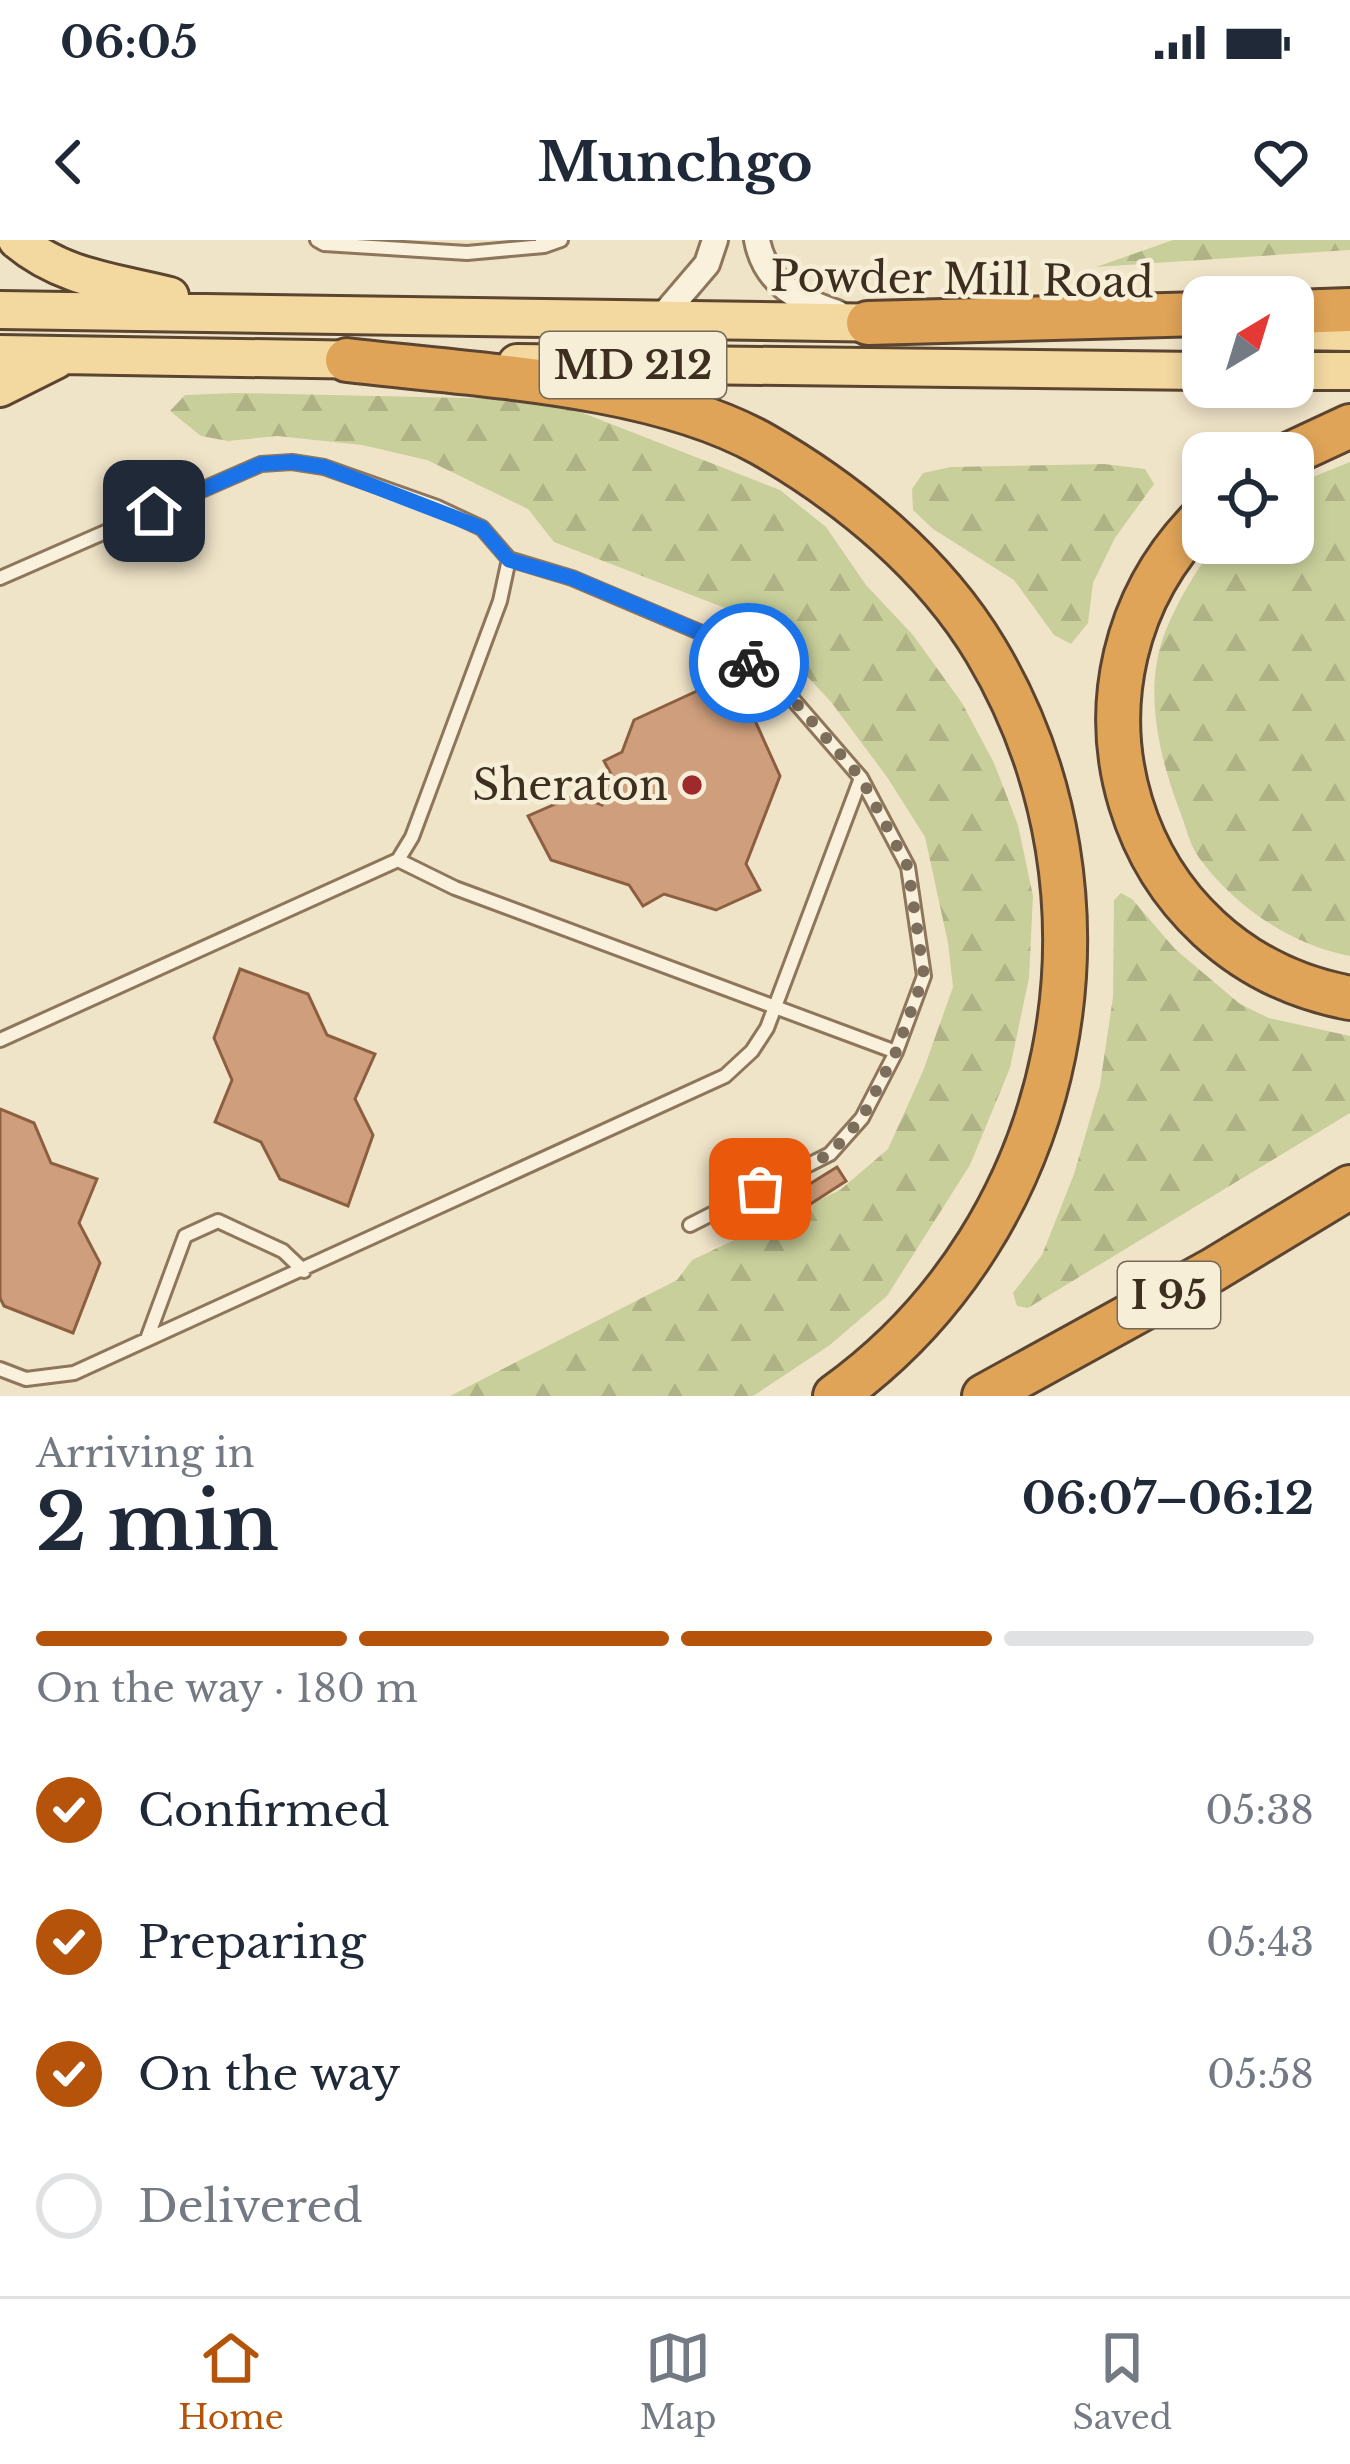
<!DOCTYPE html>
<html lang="en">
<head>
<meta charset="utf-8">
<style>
  body { margin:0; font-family:"Libre Baskerville",serif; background:#f6f6f7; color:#1f2937; height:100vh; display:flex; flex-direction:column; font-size:45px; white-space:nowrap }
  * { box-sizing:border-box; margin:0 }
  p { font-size:39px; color:#747a83 }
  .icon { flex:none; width:66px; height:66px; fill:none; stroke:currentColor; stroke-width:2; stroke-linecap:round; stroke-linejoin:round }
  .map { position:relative; height:1156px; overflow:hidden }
  .panel { display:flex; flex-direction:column; background:#fff; flex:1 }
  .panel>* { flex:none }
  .needle { width:78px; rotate:38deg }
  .controls { position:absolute; left:1182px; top:36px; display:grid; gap:24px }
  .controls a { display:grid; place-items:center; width:132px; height:132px; border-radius:24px; background:#fff; box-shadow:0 6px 18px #0003; font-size:60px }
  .pin { position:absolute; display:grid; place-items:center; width:102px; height:102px; color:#fff; margin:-51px; border-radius:24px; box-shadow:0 6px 18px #0006 }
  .courier { position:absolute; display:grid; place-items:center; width:120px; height:120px; margin:-60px; border:9px solid #1a73e8; border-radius:50%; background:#fff; color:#222; box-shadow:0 3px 15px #0007 }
  .summary em { font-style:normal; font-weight:700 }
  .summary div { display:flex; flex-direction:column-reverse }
  .summary { display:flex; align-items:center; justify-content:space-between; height:204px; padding:0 36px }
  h1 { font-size:78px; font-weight:700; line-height:90px }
  .bar { display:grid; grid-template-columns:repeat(4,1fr); gap:18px 12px; align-content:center; height:144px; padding:0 36px }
  .bar i { height:15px; border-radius:9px; background:#e0e1e3 }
  .bar .on { background:#b45309 }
  .bar p { grid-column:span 4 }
  ol { padding:0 36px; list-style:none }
  li { display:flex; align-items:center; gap:36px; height:132px }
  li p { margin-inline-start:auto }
  li .icon { padding:12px; border-radius:50%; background:#b45309; color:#fff; stroke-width:4 }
  li:last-child { color:#747a83 }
  li i { width:66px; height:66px; border:6px solid #e0e1e3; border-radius:50% }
  .status { display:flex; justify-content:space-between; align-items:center; height:84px; padding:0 60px; background:#fff; direction:ltr }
  .status svg { height:33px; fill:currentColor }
  header { display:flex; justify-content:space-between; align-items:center; height:156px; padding:0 36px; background:#fff; font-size:54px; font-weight:700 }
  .tabs { display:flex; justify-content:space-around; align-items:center; height:168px; border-top:3px solid #e0e1e3; background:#fff; font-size:33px; color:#747a83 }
  .tabs a { display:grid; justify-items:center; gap:6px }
  .tabs .on { color:#b45309 }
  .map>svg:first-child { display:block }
  .forest { fill:url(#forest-firs) }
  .building { fill:#cf9f7d; stroke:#8d5f41; stroke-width:3 }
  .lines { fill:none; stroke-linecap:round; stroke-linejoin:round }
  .service-casing { stroke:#8d765c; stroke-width:18 }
  .minor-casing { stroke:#8d765c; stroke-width:30 }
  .primary-casing { stroke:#5b4430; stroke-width:42 }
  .motorway-casing { stroke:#5b4430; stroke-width:48 }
  .service { stroke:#faf1dc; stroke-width:12 }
  .minor { stroke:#faf1dc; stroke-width:24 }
  .primary { stroke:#f3d9a0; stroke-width:36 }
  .motorway { stroke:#e0a458; stroke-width:42 }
  .done { stroke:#7c6e5b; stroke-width:12; stroke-dasharray:0 21.6 }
  .route { stroke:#1a73e8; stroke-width:15 }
  .poi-dot { fill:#9e2a2b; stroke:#f7eed8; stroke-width:4.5 }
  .labels { text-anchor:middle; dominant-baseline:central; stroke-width:9; stroke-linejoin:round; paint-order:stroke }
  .shield { fill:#f7eed8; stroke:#756857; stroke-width:3 }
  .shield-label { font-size:39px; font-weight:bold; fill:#3d2e20 }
  .street-label { font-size:42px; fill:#3d2e20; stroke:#f7eed8 }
  .poi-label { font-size:42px; fill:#3d2e20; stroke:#f7eed8; text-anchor:end }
</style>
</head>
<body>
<div class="status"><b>06:05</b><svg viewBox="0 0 49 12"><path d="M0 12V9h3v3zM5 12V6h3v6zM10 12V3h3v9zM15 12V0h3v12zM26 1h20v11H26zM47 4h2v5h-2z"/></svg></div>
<header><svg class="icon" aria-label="back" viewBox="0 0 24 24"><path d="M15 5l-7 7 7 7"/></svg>Munchgo<svg class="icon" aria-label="heart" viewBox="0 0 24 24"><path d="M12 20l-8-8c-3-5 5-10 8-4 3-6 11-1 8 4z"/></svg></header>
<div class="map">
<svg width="1350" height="1156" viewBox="0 0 1350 1156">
  <defs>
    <pattern id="forest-firs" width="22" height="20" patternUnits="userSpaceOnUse" patternTransform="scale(3)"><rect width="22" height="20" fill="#c9cf9b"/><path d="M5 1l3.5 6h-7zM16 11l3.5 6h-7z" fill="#aeb285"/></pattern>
  </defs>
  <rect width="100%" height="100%" fill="#f0e4c8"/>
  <path class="forest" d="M 1173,0 L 1350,0 L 1350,10 L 1096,27 Z
    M 237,153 L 512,159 L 560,164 L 780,250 L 826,287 L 866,345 L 913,395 L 962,463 L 994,523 L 1018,585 L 1033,656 L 1029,738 L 1010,828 L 970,925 L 887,1056 L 830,1105 L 753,1156 L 450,1156 L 677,1040 L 692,1020 L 840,950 L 888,909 L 923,831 L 953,747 L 948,703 L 925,597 L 887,537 L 831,462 L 776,403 L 738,373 L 554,302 L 528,269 L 427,220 L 362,205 L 277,196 L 228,201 L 201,196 L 170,171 L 185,155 Z
    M 1350,222 L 1350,716 C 1292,705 1235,667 1200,619 C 1191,608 1187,591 1182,577 C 1161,523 1143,455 1163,398 C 1175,365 1195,331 1217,303 L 1293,303 L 1293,245 Z
    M 1104,224 L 1145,229 L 1154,244 L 1115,298 L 1093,343 L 1088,383 L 1071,404 L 1054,395 L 1014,340 L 933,289 L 913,270 L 912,249 L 923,233 L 951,227 Z
    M 1121,653 L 1132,659 L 1175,709 L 1240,764 L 1269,778 L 1350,796 L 1350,873 L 1028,1068 L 1017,1066 L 1013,1053 L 1042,1015 L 1074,934 L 1100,845 L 1113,757 L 1114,660 Z"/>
  <path class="building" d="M 734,434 L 780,536 L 746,624 L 760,650 L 716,670 L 664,654 L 643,666 L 629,645 L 551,620 L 528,576 L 576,555 L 602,565 L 612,536 L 604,521 L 622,512 L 634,480 Z
    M 240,729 L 308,754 L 327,795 L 375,814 L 355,859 L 373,895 L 348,966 L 280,939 L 261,902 L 215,882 L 232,840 L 214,798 Z
    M 0,869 L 34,883 L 51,923 L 97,939 L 79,983 L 100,1023 L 73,1093 L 4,1066 L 0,1058 Z
    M 837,927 L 846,941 L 809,965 L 800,950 Z"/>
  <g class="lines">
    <defs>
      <path id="service" d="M 317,0 L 324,4 L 467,13 L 544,6
        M 542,1 L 544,6 L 561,0
        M 509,319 L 572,338 L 723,402 L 789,455 L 861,538 L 908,627 L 924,736 L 896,812 L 862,878 L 830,914 L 690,985
        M 0,338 L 261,224 L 292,222 L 324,227 L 437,267 L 482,288 L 509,319 L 500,361 L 412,597 L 398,620 L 0,800
        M 398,620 L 455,648 L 896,812
        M 147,1099 L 185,996 L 218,981 L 283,1011 L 304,1031
        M 0,1129 L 26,1139 L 74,1133 L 725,836 L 752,811 L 767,788 L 861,538"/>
      <path id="minor" d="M 757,0 C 765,43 798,60 837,73
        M 660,79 L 707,24 L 715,0"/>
      <path id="primary" d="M 17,0 C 62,38 114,42 170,56
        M 0,70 L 893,83
        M 1293,91 L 1350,92
        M 0,114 L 371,120
        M 517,123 L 1203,131
        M 1293,131 L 1350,131
        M 0,148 L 56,120"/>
      <path id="motorway" d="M 1293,72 L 1350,70
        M 868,83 L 1203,74
        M 347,120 C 473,135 651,142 762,204 C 849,254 934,324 986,411 C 1134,659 1069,988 835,1156
        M 1292,213 L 1350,186
        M 1203,277 C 1041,440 1123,716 1350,758
        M 984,1156 L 1213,1030 L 1350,947"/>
    </defs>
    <use href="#service" class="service-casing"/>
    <use href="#minor" class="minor-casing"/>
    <use href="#primary" class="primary-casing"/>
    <use href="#motorway" class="motorway-casing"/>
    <use href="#service" class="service"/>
    <use href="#minor" class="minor"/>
    <use href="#primary" class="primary"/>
    <use href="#motorway" class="motorway"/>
  </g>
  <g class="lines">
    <path class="done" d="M 749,423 L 789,455 L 861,538 L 908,627 L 924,736 L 896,812 L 862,878 L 830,914 L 760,949"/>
    <path class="route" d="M 154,271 L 261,224 L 292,222 L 324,227 L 482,288 L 509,320 L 572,338 L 634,364 L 723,402 L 749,423"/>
  </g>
  <circle class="poi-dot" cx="692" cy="545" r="12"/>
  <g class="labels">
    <g class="shield">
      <rect x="540" y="92" width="186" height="66" rx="9"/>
      <rect x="1118" y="1022" width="102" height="66" rx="9"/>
    </g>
    <g class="shield-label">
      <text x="633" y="125">MD 212</text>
      <text x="1169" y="1055">I 95</text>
    </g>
    <g class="street-label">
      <text transform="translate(962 39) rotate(1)">Powder Mill Road</text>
    </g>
    <g class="poi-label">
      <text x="668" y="545">Sheraton</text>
    </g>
  </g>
</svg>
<div class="controls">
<a><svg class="needle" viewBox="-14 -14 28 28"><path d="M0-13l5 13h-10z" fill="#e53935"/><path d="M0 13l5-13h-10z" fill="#747a83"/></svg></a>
<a><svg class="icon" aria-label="locate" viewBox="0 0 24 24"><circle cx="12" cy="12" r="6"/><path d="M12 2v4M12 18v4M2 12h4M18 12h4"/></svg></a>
</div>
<div class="pin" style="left:760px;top:949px;background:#ea580c"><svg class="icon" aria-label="bag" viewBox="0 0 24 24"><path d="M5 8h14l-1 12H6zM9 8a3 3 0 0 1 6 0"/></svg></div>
<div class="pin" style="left:154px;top:271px;background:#1f2937"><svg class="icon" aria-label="home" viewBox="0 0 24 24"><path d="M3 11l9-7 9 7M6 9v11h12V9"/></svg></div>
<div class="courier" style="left:749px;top:423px"><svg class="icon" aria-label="bike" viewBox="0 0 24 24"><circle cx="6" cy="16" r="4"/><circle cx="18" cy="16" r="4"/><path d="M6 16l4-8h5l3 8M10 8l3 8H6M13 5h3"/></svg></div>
</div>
<section class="panel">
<div class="summary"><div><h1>2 min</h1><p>Arriving in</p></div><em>06:07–06:12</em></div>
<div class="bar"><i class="on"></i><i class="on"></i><i class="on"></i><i></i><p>On the way · 180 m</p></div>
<ol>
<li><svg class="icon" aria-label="check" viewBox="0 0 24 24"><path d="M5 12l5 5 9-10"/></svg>Confirmed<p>05:38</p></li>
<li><svg class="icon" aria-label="check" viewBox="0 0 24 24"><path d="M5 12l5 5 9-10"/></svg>Preparing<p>05:43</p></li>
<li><svg class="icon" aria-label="check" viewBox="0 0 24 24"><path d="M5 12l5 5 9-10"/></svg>On the way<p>05:58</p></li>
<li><i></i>Delivered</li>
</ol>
</section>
<nav class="tabs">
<a class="on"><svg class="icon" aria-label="home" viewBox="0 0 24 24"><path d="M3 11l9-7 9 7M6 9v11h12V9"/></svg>Home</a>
<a><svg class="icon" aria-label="map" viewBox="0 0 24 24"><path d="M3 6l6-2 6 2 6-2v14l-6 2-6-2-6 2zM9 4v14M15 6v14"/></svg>Map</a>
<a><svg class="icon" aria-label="saved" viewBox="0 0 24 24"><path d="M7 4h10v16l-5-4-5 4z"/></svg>Saved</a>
</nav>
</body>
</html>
